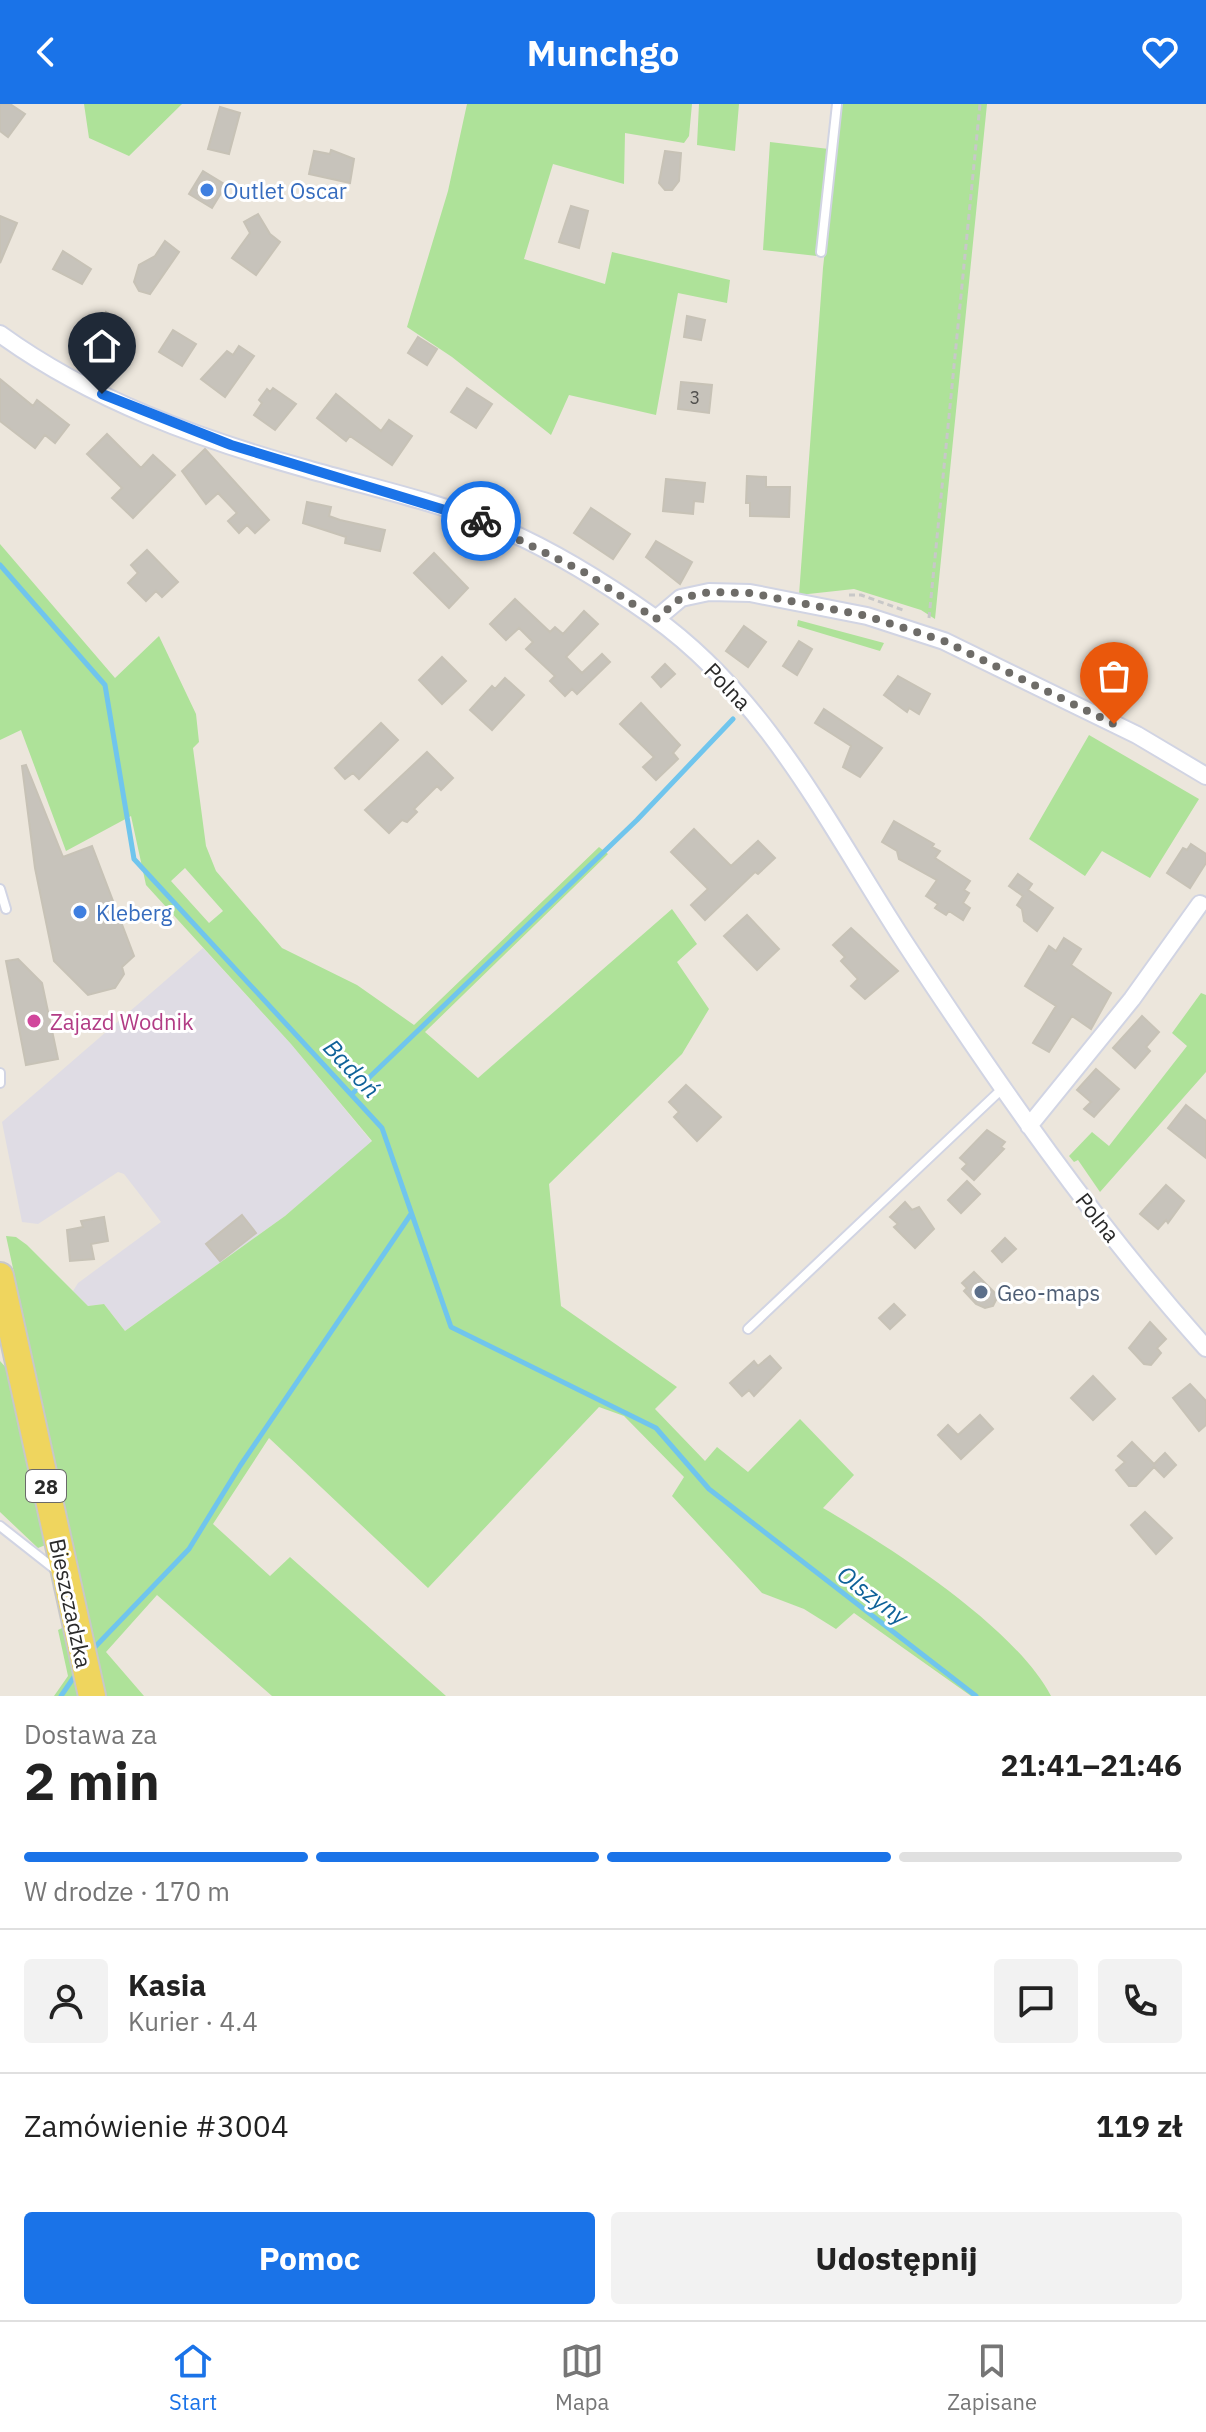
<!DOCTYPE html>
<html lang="pl">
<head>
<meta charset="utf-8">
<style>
  body { margin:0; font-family:"IBM Plex Sans",sans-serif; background:#f2f2f2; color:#222; height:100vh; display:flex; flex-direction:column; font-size:30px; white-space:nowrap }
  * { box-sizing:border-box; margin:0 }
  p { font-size:26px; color:#767676 }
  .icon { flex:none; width:44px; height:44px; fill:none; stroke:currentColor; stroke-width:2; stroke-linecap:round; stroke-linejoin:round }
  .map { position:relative; height:1592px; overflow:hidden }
  .panel { display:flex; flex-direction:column; background:#fff; flex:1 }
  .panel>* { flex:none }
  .pin { position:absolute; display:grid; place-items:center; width:68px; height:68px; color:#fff; margin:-82px -34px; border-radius:50% 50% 50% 0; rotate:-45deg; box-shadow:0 0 8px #0007 }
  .pin .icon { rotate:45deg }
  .courier { position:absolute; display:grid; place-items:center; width:80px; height:80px; margin:-40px; border:6px solid #1a73e8; border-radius:50%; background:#fff; color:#222; box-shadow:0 2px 10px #0007 }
  .overview em { font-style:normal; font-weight:700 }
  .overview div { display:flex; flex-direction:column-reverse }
  .overview { display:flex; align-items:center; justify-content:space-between; height:136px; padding:0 24px }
  h1 { font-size:52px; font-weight:700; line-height:60px }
  .bar { display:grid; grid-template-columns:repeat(4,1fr); gap:12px 8px; align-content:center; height:96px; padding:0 24px }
  .bar i { height:10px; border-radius:6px; background:#e0e0e0 }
  .bar .current { background:#1a73e8 }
  .bar p { grid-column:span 4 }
  .line { display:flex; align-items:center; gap:20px; padding:0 24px; border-top:2px solid #e0e0e0 }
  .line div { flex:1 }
  .round { display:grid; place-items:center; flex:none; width:84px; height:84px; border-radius:8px; background:#f2f2f2 }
  .cta { display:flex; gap:16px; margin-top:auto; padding:16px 24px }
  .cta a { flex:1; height:92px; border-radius:8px; background:#1a73e8; color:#fff; font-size:32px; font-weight:700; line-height:92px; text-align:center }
  .cta a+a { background:#f2f2f2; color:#222 }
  header { display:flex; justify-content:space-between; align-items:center; height:104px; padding:0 24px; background:#1a73e8; color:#fff; font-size:36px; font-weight:700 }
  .tab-bar { display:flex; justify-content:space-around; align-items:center; height:112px; border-top:2px solid #e0e0e0; background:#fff; font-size:22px; color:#767676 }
  .tab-bar a { display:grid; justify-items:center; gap:4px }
  .tab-bar .current { color:#1a73e8 }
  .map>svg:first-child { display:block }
  .industrial { fill:#dfdce4 }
  .green { fill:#aee299; fill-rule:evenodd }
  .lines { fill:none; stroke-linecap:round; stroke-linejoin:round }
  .stream { stroke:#70c5ed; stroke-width:5 }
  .building { fill:#c7c3bb; stroke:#c7c2b6; stroke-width:2 }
  .lane-casing { stroke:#d1d4e3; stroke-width:12 }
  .street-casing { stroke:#d1d4e3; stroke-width:20 }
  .primary-casing { stroke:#c8c8c8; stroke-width:30 }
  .path { stroke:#c8c8c8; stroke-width:3; stroke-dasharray:6 4; stroke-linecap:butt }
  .lane { stroke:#fff; stroke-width:8 }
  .street { stroke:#fff; stroke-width:16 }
  .primary { stroke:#efd55e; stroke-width:26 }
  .done { stroke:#6e6c68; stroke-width:8; stroke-dasharray:0 14.4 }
  .route { stroke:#1a73e8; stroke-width:10 }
  .shop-dot { fill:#3f7fe0; stroke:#fff; stroke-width:3 }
  .hotel-dot { fill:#d1479c; stroke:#fff; stroke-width:3 }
  .service-dot { fill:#5c6f8a; stroke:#fff; stroke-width:3 }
  .labels { text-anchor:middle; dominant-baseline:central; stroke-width:6; stroke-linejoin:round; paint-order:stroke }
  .number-label { font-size:18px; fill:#51504e }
  .shield { fill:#fff; stroke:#6a6a6a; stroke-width:2 }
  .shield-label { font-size:20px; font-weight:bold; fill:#2a2a2a }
  .shop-label { font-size:22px; fill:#366cbe; stroke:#fff; text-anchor:start }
  .street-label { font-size:22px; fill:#2a2a2a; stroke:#fff }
  .hotel-label { font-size:22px; fill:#b23c85; stroke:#fff; text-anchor:start }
  .service-label { font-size:22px; fill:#4e5e75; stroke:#fff; text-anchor:start }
  .water-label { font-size:24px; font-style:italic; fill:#0f6299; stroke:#fff }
</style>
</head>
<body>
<header><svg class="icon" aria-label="back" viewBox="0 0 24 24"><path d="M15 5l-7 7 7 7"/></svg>Munchgo<svg class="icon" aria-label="heart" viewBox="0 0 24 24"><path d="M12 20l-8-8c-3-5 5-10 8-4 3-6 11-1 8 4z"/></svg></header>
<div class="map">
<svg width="1206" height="1592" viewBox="0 0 1206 1592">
  <rect width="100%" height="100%" fill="#ece6dc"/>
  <path class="industrial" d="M 203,844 L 291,940 L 372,1038 L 285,1112 L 125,1227 L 104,1200 L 88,1202 L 73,1187 L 78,1179 L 161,1118 L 124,1070 L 118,1068 L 38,1120 L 22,1118 L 2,1018 Z"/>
  <path class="green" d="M 84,0 L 182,0 L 129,52 L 89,34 Z
    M 467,0 L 692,0 L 689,32 L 684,39 L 625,29 L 624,80 L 553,60 L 524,155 L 605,180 L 612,148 L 730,176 L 727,199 L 678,189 L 656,311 L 569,291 L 551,331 L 452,253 L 407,223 L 448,87 Z
    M 699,0 L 739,0 L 735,47 L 697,41 Z
    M 841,0 L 987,0 L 935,515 L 921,506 L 854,485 L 799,491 L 823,164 Z
    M 770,38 L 829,45 L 817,152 L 763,146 Z
    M 0,440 L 115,574 L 159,532 L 196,610 L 199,638 L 193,644 L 206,742 L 216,767 L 282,844 L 357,881 L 414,921 L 599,743 L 608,750 L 425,928 L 478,974 L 672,805 L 697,840 L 677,858 L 709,905 L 682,950 L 549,1080 L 561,1202 L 677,1283 L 655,1305 L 705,1357 L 717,1343 L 748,1368 L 800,1315 L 854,1371 L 823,1404 C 890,1443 1015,1523 1051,1592 L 971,1592 L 854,1509 L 836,1525 L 804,1505 L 762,1489 L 672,1392 L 684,1373 L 624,1312 L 599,1303 L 428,1484 L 269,1334 L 213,1420 L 270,1472 L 290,1453 L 446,1592 L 272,1592 L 157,1491 L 106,1548 L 144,1592 L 106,1592 L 6,1132 L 16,1133 L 27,1141 L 88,1202 L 104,1200 L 125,1227 L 285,1112 L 372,1037 L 291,940 L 146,781 L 131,712 L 66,747 L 21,626 L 0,636 ZM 185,764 L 223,807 L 209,819 L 171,777 Z
    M 798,516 L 884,539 L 880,547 L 797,522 Z
    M 1089,631 L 1199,695 L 1150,774 L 1102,747 L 1085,772 L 1029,735 Z
    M 1201,889 L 1206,891 L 1206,968 L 1100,1088 L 1078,1056 L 1074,1058 L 1069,1052 L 1092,1028 L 1109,1042 L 1187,942 L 1172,929 Z
    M 0,1257 L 11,1269 L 48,1440 L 38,1444 L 0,1408 Z
    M 64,1523 L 81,1592 L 54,1592 L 68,1572 L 58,1526 Z"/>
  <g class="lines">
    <path class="stream" d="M 0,461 L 105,581 L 134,755 L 382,1024 L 451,1223 L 656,1324 L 709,1385 L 976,1592
      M 352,990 L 637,716 L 733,615
      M 94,1544 L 189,1445 L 240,1362 L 411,1110
      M 61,1592 L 74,1573"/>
  </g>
  <path class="building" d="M 0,0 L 10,0 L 25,10 L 8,33 L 0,27 Z
    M 220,3 L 240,9 L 229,50 L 208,45 Z
    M 331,46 L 354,55 L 350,79 L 309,70 L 314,47 L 330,50 Z
    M 665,47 L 681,49 L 679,77 L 672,86 L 665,86 L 659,79 Z
    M 203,67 L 226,81 L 212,104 L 189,90 Z
    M 571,102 L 588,107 L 579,144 L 559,138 Z
    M 258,110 L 270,130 L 280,138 L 256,171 L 232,154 L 250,129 L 244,118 Z
    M 0,112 L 17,119 L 0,159 Z
    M 165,137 L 179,148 L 150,190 L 139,187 L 134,178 L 139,161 L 155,152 Z
    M 63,147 L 91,165 L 82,180 L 53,165 Z
    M 106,208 L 127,222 L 123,229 L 127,231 L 118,245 L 92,229 Z
    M 687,212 L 705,216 L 701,236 L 684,233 Z
    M 173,226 L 196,240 L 182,262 L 159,248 Z
    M 418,233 L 437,245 L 427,261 L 408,249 Z
    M 239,242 L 254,252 L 225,293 L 201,275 L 227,247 L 233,251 Z
    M 0,275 L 33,302 L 37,296 L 69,321 L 55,339 L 45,331 L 35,344 L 0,317 Z
    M 681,278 L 712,281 L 709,309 L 678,305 Z
    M 273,284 L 296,300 L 275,326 L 254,311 L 262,299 L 259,296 L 267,285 L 270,288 Z
    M 467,284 L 492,300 L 476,324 L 451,308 Z
    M 336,290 L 381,327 L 389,316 L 412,332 L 392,361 L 350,332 L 346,337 L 317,314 Z
    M 107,330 L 141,364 L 153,351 L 175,371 L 133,414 L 112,394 L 122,384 L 87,350 Z
    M 205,345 L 269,416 L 255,429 L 247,421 L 239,429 L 228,417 L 237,409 L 218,389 L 206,400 L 182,367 Z
    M 747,372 L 766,373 L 766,383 L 790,383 L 789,413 L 750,412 L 750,399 L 746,399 Z
    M 666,375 L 705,379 L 703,398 L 694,397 L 693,410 L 663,407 Z
    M 307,398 L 331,403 L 329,412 L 340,416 L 385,426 L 380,447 L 345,439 L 346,433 L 303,419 Z
    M 591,404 L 630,430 L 613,455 L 574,429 Z
    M 656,437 L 692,458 L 680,480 L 646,453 Z
    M 147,446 L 178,478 L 162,493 L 156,487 L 146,497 L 128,479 L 138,469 L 131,461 Z
    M 434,449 L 468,484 L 449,504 L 414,469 Z
    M 515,495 L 550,528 L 555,523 L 563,530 L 584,507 L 598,520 L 566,553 L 582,569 L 602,550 L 610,558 L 577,590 L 572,585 L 565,592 L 550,577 L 555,572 L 526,545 L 533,538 L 519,524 L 506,536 L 490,520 Z
    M 744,522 L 766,538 L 748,563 L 726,547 Z
    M 799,537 L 812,545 L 797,571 L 783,562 Z
    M 442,553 L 466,577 L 442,600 L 419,576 Z
    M 665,560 L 675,570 L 661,583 L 652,573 Z
    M 898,572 L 930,590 L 919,610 L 909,604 L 907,608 L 884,591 Z
    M 505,574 L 524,591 L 492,626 L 470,606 L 492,582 L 495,585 Z
    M 641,599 L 680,641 L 673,649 L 678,655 L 656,676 L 643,663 L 654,653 L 620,620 Z
    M 824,605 L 882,644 L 860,673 L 843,663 L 851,642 L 815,619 Z
    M 381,619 L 398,636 L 359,675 L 353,669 L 345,675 L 335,664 Z
    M 427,648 L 453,674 L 441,686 L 437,682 L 414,705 L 417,708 L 407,718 L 402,716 L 389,729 L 365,706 Z
    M 26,661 L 63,753 L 92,742 L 134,852 L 122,863 L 124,870 L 115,884 L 88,891 L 54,857 L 35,764 L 22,662 Z
    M 894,717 L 934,740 L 932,743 L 940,747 L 935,754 L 970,777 L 964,786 L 969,789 L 963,799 L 970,804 L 963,816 L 949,807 L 946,811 L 935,804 L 938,800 L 926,792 L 937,776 L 899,755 L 897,747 L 882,738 Z
    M 694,725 L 731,762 L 758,737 L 775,754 L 758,770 L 755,768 L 705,816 L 691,801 L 708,785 L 671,748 Z
    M 1191,740 L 1206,750 L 1206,759 L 1190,784 L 1167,769 L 1183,744 L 1187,746 Z
    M 1018,770 L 1032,780 L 1028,786 L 1053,804 L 1037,827 L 1024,817 L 1022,805 L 1017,801 L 1023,792 L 1009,782 Z
    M 747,811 L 779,845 L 757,866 L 724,832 Z
    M 851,824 L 898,867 L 865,895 L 851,882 L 858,875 L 841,857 L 845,853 L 833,841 Z
    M 1064,834 L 1081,845 L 1071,861 L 1111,889 L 1091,925 L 1072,912 L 1049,948 L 1033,939 L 1056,902 L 1025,882 L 1049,842 L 1056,847 Z
    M 18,855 L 42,879 L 58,955 L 26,961 L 6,857 Z
    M 1142,912 L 1159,928 L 1146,943 L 1150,947 L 1135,964 L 1113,944 Z
    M 1096,965 L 1119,985 L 1094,1013 L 1084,1005 L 1091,998 L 1077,986 Z
    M 686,981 L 721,1013 L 697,1037 L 674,1013 L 679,1008 L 669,998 Z
    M 1186,1001 L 1206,1017 L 1206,1054 L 1168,1024 Z
    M 987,1026 L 1005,1038 L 1001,1043 L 1004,1045 L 974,1076 L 962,1065 L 967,1060 L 960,1054 Z
    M 967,1077 L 980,1090 L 961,1109 L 948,1096 Z
    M 1166,1081 L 1184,1097 L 1168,1119 L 1166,1116 L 1158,1125 L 1140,1110 Z
    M 905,1098 L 912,1106 L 919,1103 L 934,1125 L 915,1144 L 894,1123 L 898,1120 L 890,1113 Z
    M 242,1111 L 256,1129 L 220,1157 L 206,1140 Z
    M 104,1113 L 108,1137 L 91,1140 L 94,1155 L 70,1157 L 67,1126 L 83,1123 L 81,1117 Z
    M 1005,1134 L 1016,1145 L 1002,1158 L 992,1147 Z
    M 974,1168 L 998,1192 L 993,1202 L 985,1204 L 976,1200 L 964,1187 L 967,1184 L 962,1179 Z
    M 894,1200 L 905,1211 L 890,1225 L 879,1214 Z
    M 1150,1218 L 1166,1235 L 1157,1244 L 1161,1249 L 1151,1261 L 1144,1260 L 1129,1244 Z
    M 770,1252 L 781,1264 L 754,1292 L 749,1286 L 742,1292 L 730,1279 L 754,1257 L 758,1262 Z
    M 1093,1272 L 1115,1295 L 1093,1316 L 1071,1294 Z
    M 1190,1280 L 1206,1297 L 1206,1321 L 1199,1327 L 1173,1294 Z
    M 980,1311 L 993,1325 L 961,1355 L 938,1331 L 948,1321 L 958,1331 Z
    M 1132,1338 L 1154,1360 L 1165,1349 L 1176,1361 L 1164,1373 L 1154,1363 L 1136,1382 L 1129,1382 L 1116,1366 L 1125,1358 L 1118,1352 Z
    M 1145,1408 L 1172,1434 L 1156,1450 L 1131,1421 Z"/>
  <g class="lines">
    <defs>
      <path id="lane" d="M 821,148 L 837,0
        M 0,785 L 6,805
        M 0,969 L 0,979
        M 748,1225 L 1003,984
        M 0,1422 L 56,1466"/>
      <path id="street" d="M 0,230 C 91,296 199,335 307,365 C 369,383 435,397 496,422 C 551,445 604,478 652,512 C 769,595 831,726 907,842 C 999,982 1094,1119 1206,1244
        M 656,515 L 681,494 L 709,488 L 750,489 L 867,512 L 944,537 L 1137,631 L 1206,672
        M 1029,1022 L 1132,895 L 1200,800"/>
      <path id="primary" d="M 0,1172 L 92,1592"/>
    </defs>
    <use href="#lane" class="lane-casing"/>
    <use href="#street" class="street-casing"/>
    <use href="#primary" class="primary-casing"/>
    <path class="path" d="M 849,491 L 861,491 L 903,506
      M 929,514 L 980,0"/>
    <use href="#lane" class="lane"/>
    <use href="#street" class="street"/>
    <use href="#primary" class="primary"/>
  </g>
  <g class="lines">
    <path class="done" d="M 481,417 L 584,468 L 656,515 L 681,494 L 709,488 L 750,489 L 867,512 L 944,537 L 1114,620"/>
    <path class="route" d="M 102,290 L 231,341 L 481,417"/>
  </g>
  <g class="shop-dot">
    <circle cx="207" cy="86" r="8"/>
    <circle cx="80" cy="808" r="8"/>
  </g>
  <circle class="hotel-dot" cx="34" cy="917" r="8"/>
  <circle class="service-dot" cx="981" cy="1188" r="8"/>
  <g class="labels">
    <g class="number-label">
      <text x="695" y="293">3</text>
    </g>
    <rect class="shield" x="26" y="1366" width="40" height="32" rx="6"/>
    <g class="shield-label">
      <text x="46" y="1382">28</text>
    </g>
    <g class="shop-label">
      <text x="223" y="86">Outlet Oscar</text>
      <text x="96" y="808">Kleberg</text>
    </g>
    <g class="street-label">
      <text transform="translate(728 582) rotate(46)">Polna</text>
      <text transform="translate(1098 1113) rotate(52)">Polna</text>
      <text transform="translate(71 1499) rotate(78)">Bieszczadzka</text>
    </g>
    <g class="hotel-label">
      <text x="50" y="917">Zajazd Wodnik</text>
    </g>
    <g class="service-label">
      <text x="997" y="1188">Geo-maps</text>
    </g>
    <g class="water-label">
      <text transform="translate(352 964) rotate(47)">Badoń</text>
      <text transform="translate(873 1491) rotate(37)">Olszyny</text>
    </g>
  </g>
</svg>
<div class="pin" style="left:1114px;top:620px;background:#ea580c"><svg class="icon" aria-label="bag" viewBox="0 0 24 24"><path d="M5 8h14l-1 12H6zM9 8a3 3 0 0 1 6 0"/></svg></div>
<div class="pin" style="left:102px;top:290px;background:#1f2937"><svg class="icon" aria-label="home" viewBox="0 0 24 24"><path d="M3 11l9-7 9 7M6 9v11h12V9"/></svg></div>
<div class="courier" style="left:481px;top:417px"><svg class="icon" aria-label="bike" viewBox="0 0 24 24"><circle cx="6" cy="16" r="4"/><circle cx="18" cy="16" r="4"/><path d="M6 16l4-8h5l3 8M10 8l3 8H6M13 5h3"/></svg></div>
</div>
<section class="panel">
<div class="overview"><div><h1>2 min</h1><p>Dostawa za</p></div><em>21:41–21:46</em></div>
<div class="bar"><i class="current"></i><i class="current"></i><i class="current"></i><i></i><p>W drodze · 170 m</p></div>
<div class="line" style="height:144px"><a class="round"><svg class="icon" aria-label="person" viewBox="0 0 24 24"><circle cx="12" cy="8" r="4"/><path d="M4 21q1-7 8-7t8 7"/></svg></a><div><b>Kasia</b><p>Kurier · 4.4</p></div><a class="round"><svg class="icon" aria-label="chat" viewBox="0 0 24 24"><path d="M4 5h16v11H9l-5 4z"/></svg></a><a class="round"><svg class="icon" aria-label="phone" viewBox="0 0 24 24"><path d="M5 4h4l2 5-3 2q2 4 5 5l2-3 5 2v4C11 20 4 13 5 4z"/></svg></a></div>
<div class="line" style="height:104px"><div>Zamówienie #3004</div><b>119 zł</b></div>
<div class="cta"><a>Pomoc</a><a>Udostępnij</a></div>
</section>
<nav class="tab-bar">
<a class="current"><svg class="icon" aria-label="home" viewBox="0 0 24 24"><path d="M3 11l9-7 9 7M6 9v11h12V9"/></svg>Start</a>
<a><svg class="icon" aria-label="map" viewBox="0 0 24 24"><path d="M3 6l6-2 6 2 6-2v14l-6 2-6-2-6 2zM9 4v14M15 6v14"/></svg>Mapa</a>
<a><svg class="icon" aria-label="saved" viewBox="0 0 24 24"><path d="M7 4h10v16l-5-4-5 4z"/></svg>Zapisane</a>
</nav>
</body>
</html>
